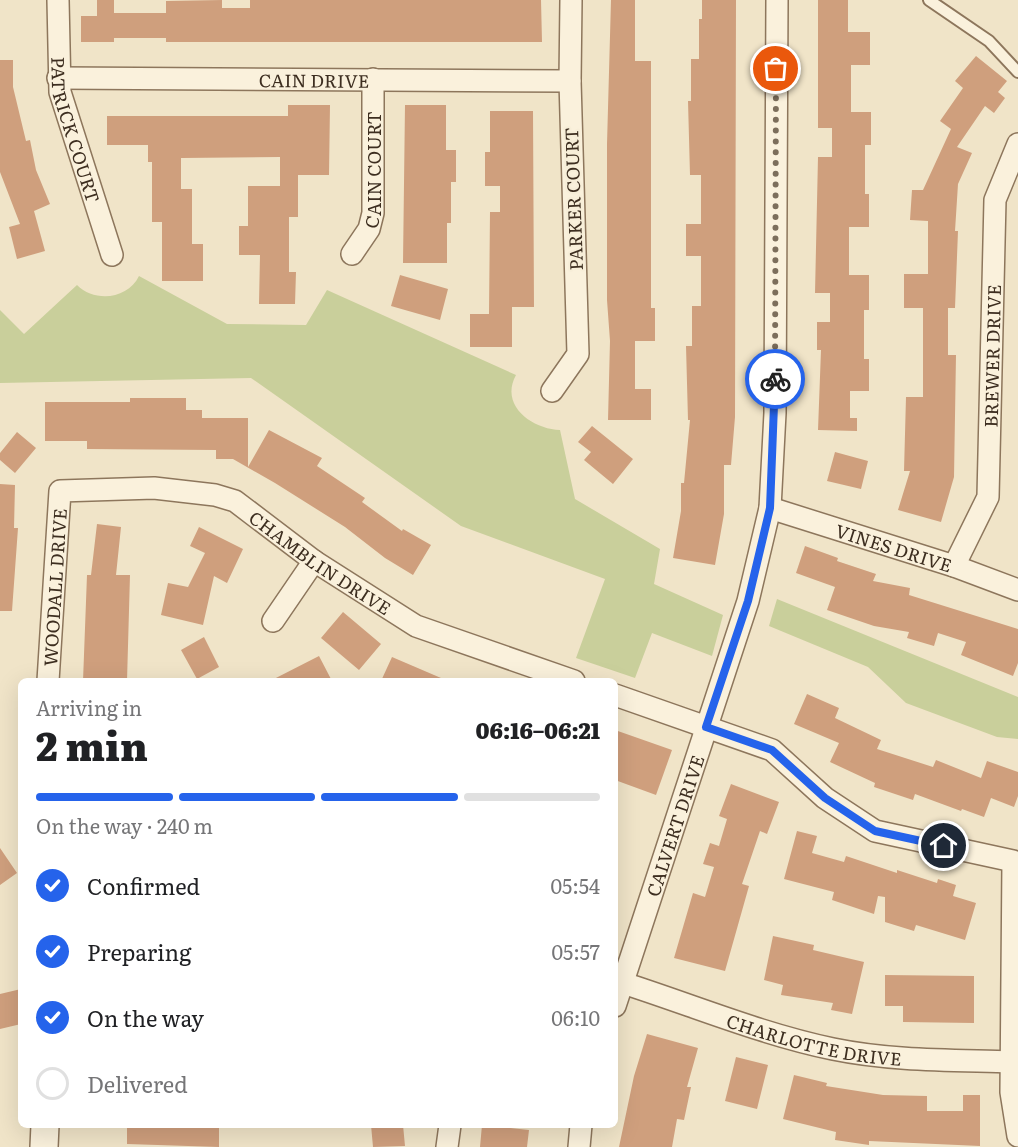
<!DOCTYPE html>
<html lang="en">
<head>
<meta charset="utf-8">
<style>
  body { margin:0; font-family:Literata,serif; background:#f2f2f2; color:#202124; height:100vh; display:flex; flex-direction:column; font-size:22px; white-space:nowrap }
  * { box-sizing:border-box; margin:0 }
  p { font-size:20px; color:#757577 }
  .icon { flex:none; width:33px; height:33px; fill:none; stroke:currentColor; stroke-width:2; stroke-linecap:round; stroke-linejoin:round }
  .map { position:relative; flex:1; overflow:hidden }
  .side { position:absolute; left:18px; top:678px; width:600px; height:450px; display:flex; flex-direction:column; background:#fff; border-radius:9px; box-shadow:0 6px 24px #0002 }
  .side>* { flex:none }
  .pin { position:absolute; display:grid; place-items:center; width:51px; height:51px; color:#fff; margin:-26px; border:3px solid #fff; border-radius:50%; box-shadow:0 2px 6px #0007 }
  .courier { position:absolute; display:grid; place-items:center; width:60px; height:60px; margin:-30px; border:4px solid #2563eb; border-radius:50%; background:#fff; color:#222; box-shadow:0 2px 8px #0007 }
  .summary em { font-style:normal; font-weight:800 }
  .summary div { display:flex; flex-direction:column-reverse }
  .summary { display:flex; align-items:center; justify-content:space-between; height:102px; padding:0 18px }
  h1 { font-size:39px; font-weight:800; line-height:45px }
  .bar { display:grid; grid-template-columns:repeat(4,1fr); gap:9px 6px; align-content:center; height:72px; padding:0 18px }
  .bar i { height:8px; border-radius:4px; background:#e0e0e0 }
  .bar .active { background:#2563eb }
  .bar p { grid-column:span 4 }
  ol { padding:0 18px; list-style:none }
  li { display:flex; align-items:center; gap:18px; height:66px }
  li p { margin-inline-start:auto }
  li .icon { padding:6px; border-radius:50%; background:#2563eb; color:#fff; stroke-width:4 }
  li:last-child { color:#757577 }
  li i { width:33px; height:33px; border:3px solid #e0e0e0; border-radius:50% }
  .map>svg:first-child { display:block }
  .green { fill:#c9cf9b }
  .building { fill:#cf9f7d }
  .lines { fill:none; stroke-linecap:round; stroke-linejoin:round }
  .service-casing { stroke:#8d765c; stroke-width:14 }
  .minor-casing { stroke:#8d765c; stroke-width:24 }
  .tertiary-casing { stroke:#8d765c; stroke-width:30 }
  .service { stroke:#faf1dc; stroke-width:10 }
  .minor { stroke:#faf1dc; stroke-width:21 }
  .tertiary { stroke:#faf1dc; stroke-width:27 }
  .done { stroke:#7c6e5b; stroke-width:6; stroke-dasharray:0 10.8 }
  .route { stroke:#2563eb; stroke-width:8 }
  .labels { text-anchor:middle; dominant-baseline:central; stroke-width:4.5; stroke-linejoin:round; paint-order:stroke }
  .street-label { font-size:18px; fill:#3d2e20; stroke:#f7eed8 }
</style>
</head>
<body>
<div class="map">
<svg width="1018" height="1147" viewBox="0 0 1018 1147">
  <rect width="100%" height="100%" fill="#f0e4c8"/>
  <path class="green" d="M 139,276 L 227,324 L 306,325 L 327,290 L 516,375 C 499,406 533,429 560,430 L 575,499 L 660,549 L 654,584 L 723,615 L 712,656 L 652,633 L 635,678 L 576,658 L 605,579 L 461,526 L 251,378 L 0,383 L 0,310 L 24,334 L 77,285 C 95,303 128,299 139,276 Z
    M 777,599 L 1018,697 L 1018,739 L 997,737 L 906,703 L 868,667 L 769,626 Z"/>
  <path class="building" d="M 97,0 L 114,0 L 114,13 L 166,13 L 166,1 L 222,0 L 222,8 L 250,8 L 250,0 L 541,0 L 542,42 L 166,42 L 166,38 L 114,38 L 114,42 L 81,42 L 81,16 L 97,16 Z
    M 611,0 L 635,0 L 635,61 L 651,61 L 651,308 L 655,308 L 655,341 L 635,341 L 635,389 L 651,389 L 651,420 L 608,420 L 610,341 L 607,300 L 607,144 Z
    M 702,0 L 736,0 L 735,417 L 731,465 L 724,465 L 724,514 L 715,565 L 673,558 L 681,511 L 681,483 L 684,483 L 690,420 L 688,420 L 686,346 L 692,346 L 692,306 L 701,306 L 701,256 L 686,256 L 686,224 L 701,224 L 701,175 L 690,175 L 688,101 L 691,101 L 691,59 L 699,59 L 699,19 L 702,19 Z
    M 818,0 L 848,0 L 848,32 L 870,32 L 870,65 L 851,65 L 851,112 L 871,112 L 871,145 L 865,145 L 865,194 L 869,194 L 869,227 L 849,227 L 849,275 L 869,275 L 869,310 L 864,310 L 864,359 L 869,359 L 869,391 L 850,391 L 850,418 L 857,418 L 857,431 L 818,430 L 821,350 L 817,350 L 817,322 L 830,322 L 830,293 L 815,293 L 818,157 L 832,157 L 832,128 L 818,128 Z
    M 976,56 L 1007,81 L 998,92 L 1005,98 L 994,113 L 985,106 L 957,147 L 972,153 L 958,184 L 955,231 L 958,231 L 955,308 L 948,308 L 948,355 L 956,355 L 954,477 L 941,522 L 898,510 L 910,471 L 904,471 L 906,397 L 923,397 L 923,308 L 904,308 L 904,274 L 928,274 L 928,221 L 910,220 L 912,190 L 923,190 L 951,129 L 940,121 L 963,88 L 955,81 Z
    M 0,60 L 13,60 L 13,87 L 26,141 L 30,140 L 36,170 L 50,204 L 34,211 L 45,251 L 17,259 L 9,227 L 20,224 L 0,172 Z
    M 288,105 L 330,105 L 329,175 L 298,175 L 298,217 L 289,217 L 289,272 L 296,272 L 295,304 L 259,304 L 260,255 L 239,255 L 239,226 L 248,226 L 248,186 L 280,186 L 280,157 L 181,158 L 181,189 L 192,189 L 192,244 L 203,244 L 203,281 L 162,281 L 162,222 L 152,222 L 152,162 L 148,162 L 148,145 L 107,145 L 107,116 L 288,116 Z
    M 405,105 L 446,105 L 446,150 L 456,150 L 456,182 L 451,182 L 451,223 L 447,223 L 447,263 L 403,263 Z
    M 490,111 L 533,111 L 534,307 L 512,307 L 512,347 L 470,347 L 470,314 L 489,314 L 490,212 L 500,212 L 500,186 L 485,186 L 485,152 L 490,152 Z
    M 400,275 L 448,289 L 440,320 L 391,306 Z
    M 130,398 L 186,398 L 186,410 L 202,410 L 202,418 L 248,418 L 248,467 L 269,430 L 322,458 L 317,466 L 365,498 L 362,502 L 402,531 L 403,529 L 431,545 L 413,575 L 385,558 L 345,527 L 275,483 L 233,459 L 216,459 L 216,450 L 87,449 L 87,441 L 45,441 L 45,402 L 130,402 Z
    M 592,426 L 633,459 L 613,484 L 584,460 L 591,452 L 578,442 Z
    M 17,432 L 36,448 L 15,473 L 0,460 L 0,453 Z
    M 835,452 L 868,461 L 861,489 L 827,481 Z
    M 0,484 L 15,485 L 14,528 L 18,528 L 12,611 L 0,611 Z
    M 97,524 L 121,527 L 116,575 L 130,575 L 127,681 L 83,681 L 87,575 L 91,575 Z
    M 199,527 L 243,549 L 227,583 L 214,576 L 203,625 L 161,615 L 168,583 L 188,587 L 205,553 L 190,546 Z
    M 805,546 L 838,558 L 837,561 L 876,574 L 873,581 L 910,588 L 909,595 L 1018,629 L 1018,663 L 1013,676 L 961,655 L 966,642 L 938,633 L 934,646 L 907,638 L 909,632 L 874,626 L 827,610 L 835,587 L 796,573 Z
    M 343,612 L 381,644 L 359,670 L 321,638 Z
    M 204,637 L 219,667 L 197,679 L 181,650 Z
    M 319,656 L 332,681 L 270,681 Z
    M 392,657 L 448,681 L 381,681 Z
    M 807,694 L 839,708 L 835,718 L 881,740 L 877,749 L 933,767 L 936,760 L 981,778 L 987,761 L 1018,772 L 1018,796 L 1014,807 L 991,798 L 984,817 L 962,809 L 961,811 L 915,794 L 913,800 L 874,787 L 875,783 L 830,762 L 839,743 L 794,724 Z
    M 615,730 L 672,750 L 656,795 L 615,780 Z
    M 731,784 L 779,802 L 767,834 L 760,831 L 742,884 L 749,886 L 725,971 L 674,958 L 693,893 L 705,897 L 714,867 L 703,864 L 710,843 L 719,846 L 727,819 L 719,816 Z
    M 797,831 L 817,836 L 812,853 L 844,862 L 846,856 L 897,873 L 897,870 L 937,883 L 938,879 L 956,885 L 953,896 L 976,903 L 965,940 L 916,925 L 914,931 L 885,922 L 885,897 L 878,896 L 874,914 L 832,900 L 834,892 L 784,879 Z
    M 0,848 L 17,873 L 0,885 Z
    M 773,936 L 814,945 L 813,950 L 864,962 L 852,1014 L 831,1010 L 833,1003 L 781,995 L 783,985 L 764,980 Z
    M 885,975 L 974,976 L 974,1023 L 903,1022 L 903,1006 L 885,1006 Z
    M 21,989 L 21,1024 L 0,1029 L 0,994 Z
    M 647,1034 L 698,1048 L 687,1087 L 691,1087 L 684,1120 L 677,1119 L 672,1147 L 619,1147 L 634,1076 Z
    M 736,1057 L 768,1065 L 757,1109 L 725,1101 Z
    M 794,1075 L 827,1083 L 826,1086 L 883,1095 L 927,1096 L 927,1111 L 963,1111 L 963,1095 L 980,1095 L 980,1146 L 869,1141 L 869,1145 L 835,1140 L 836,1132 L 783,1119 Z
    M 127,1125 L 219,1125 L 219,1147 L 127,1144 Z
    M 371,1125 L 403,1125 L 405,1146 L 373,1147 Z
    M 482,1125 L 529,1130 L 527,1147 L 480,1147 Z"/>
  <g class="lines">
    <defs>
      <path id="service" d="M 929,0 L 989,41 L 1018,72"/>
      <g id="minor">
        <path id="s1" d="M 58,0 L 60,92 L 112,255"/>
        <path id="s2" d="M 58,78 L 570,81"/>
        <path id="s3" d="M 352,254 L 369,229 L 373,213 L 373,79"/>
        <path d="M 552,391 L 578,354 L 570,81 L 571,0"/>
        <path id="s4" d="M 770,508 L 954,566 L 1018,590"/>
        <path id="s5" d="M 954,566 L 988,497 L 995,200 L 1018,144"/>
        <path d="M 273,621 L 314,561"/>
        <path id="s6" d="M 48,681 L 60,491 L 154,488 L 215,495 L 235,501 L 314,561 L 416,626 L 574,681"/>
        <path d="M 615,695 L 772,750 L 825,798 L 875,831 L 1013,861 L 1011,1092 L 1018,1136"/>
        <path id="s7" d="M 623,983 C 692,1005 761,1034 833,1049 C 891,1061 952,1060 1011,1062"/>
        <path id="s8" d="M 615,1006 L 748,601 L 770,508 L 775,413 L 777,0"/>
        <path d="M 447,1147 L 450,1125"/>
        <path d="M 579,1147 L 581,1125"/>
      </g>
      <path id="tertiary" d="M 44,1147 L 45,1125"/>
    </defs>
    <use href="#service" class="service-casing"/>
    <use href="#minor" class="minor-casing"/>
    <use href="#tertiary" class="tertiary-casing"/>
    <use href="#service" class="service"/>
    <use href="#minor" class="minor"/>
    <use href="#tertiary" class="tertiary"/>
  </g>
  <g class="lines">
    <path class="done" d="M 775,379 L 776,69"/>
    <path class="route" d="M 775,379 L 770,508 L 748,601 L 706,727 L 772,750 L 825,798 L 875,831 L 944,846"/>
  </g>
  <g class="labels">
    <g class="street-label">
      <text stroke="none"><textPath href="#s2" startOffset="256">CAIN DRIVE</textPath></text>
      <text stroke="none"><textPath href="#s1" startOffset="132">PATRICK COURT</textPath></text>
      <text stroke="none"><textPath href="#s3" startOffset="90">CAIN COURT</textPath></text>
      <text transform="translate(573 199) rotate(-92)">PARKER COURT</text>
      <text stroke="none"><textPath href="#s5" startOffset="218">BREWER DRIVE</textPath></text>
      <text stroke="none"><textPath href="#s4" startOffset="130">VINES DRIVE</textPath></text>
      <text stroke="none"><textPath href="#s6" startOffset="472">CHAMBLIN DRIVE</textPath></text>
      <text stroke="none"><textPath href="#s6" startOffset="94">WOODALL DRIVE</textPath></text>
      <text stroke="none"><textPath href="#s8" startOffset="190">CALVERT DRIVE</textPath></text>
      <text stroke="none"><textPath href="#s7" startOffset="200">CHARLOTTE DRIVE</textPath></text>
    </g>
  </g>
</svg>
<div class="pin" style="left:776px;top:69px;background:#ea580c"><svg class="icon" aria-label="bag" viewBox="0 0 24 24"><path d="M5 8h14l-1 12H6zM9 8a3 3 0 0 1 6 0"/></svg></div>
<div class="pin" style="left:944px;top:846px;background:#1f2937"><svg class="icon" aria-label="home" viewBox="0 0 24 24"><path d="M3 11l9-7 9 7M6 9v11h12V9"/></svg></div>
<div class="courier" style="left:775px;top:379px"><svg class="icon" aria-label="bike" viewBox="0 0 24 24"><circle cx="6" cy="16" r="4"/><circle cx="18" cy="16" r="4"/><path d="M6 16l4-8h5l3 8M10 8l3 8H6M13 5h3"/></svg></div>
<section class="side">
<div class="summary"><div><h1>2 min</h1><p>Arriving in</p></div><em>06:16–06:21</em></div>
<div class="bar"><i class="active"></i><i class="active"></i><i class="active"></i><i></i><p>On the way · 240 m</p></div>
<ol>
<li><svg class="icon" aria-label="check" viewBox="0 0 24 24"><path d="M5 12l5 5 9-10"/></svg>Confirmed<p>05:54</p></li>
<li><svg class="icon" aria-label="check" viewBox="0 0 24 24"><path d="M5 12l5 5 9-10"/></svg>Preparing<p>05:57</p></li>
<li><svg class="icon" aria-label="check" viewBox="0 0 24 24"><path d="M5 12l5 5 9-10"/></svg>On the way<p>06:10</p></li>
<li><i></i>Delivered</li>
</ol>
</section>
</div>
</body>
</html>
